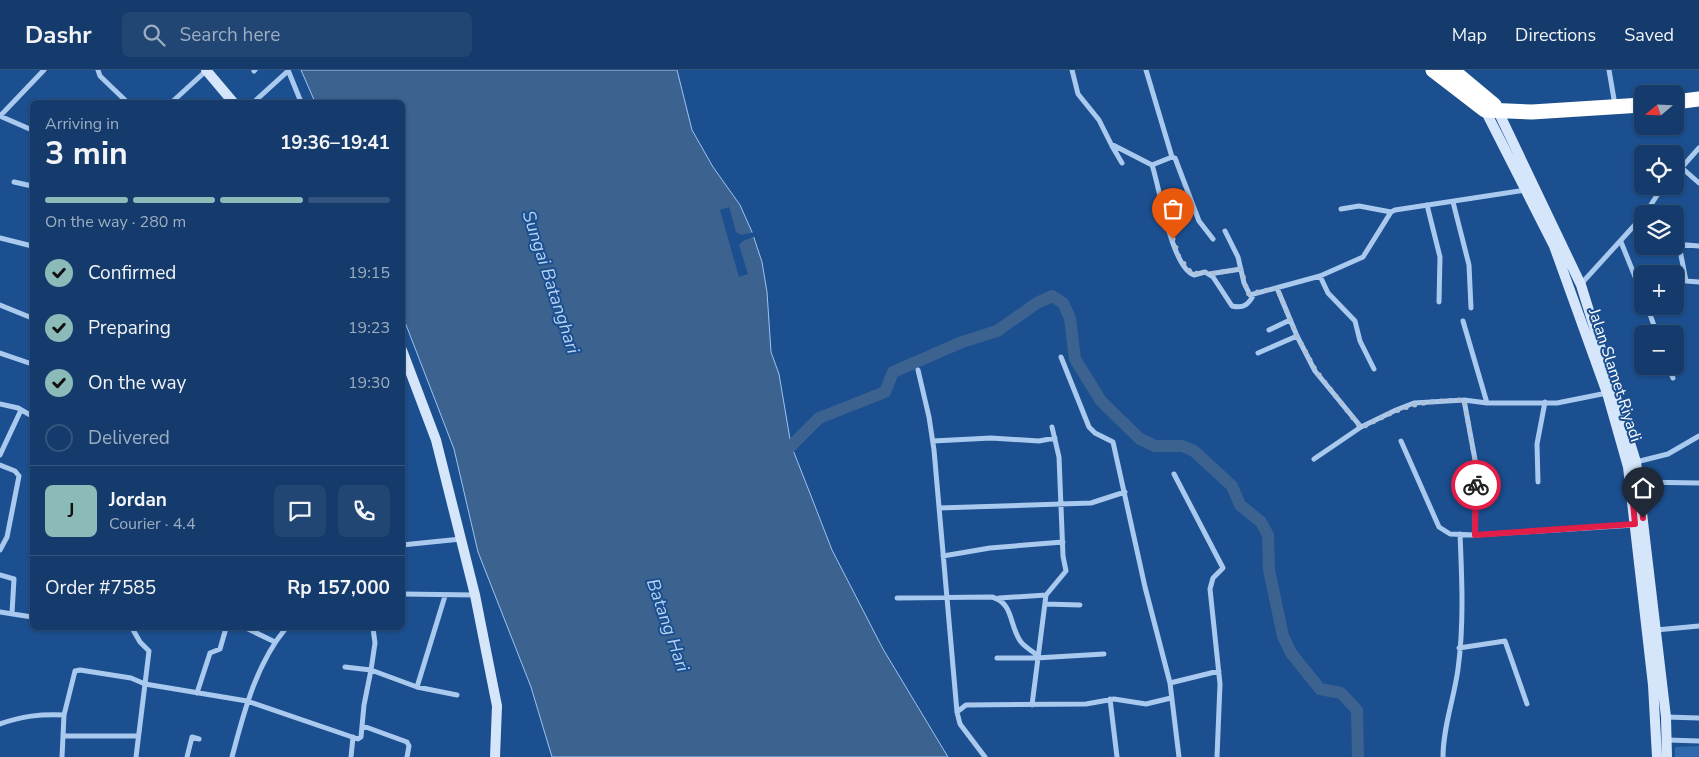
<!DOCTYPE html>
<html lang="en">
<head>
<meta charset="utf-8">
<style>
  body { margin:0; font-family:"Nunito Sans",sans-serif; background:#214673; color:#f1f3f6; height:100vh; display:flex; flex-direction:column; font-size:19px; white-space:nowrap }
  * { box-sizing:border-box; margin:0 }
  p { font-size:16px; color:#9dadc1 }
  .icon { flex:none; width:28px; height:28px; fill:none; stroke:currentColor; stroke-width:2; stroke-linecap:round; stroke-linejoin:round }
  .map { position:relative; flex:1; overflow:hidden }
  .details { position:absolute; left:30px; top:30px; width:375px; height:530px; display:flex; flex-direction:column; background:#143b6b; border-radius:8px; box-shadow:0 1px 4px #0004,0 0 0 1px #33557e }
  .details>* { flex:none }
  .needle { width:32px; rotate:251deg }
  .tools { position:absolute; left:1634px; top:15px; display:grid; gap:10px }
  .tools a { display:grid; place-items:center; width:50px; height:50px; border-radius:8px; background:#143b6b; box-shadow:0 1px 4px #0004,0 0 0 1px #33557e; font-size:25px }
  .pin { position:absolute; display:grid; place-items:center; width:42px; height:42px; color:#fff; margin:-51px -21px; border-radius:50% 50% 50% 0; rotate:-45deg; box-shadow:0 0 5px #0007 }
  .pin .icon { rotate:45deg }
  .courier { position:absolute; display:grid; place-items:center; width:50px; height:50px; margin:-25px; border:4px solid #e11d48; border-radius:50%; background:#fff; color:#222; box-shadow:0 1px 6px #0007 }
  .head em { font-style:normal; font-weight:700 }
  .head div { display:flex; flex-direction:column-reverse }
  .head { display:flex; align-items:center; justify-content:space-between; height:85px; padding:0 15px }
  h1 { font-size:32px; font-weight:700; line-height:38px }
  .bar { display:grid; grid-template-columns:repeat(4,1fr); gap:8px 5px; align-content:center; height:60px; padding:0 15px }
  .bar i { height:6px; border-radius:4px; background:#33557e }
  .bar .selected { background:#8bbbb9 }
  .bar p { grid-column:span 4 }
  .line { display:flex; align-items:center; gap:12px; padding:0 15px; border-top:1px solid #33557e }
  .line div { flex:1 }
  .round { display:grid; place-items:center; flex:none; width:52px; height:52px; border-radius:8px; background:#214673 }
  ol { padding:0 15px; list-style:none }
  li { display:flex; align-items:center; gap:15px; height:55px }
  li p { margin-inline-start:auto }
  li .icon { padding:5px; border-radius:50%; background:#8bbbb9; color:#111; stroke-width:4 }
  li:last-child { color:#9dadc1 }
  li i { width:28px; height:28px; border:2px solid #33557e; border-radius:50% }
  header { display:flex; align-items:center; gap:30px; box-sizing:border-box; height:70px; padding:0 25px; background:#143b6b; border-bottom:1px solid #33557e }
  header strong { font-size:24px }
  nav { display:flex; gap:28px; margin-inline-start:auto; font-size:18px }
  .search { width:350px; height:45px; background:#214673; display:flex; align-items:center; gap:12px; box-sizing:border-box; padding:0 18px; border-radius:8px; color:#9dadc1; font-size:19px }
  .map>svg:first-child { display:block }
  .green { fill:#2e69ad }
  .water { fill:#3c6290; stroke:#9cc4f0 }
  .pier { fill:#1b4f8f }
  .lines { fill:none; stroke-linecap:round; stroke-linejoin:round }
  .river { stroke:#3c6290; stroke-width:12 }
  .street { stroke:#a9c9ee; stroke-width:5 }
  .secondary { stroke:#d6e6fa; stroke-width:10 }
  .highway { stroke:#fff; stroke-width:15 }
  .done { stroke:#afc1d8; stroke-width:5; stroke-dasharray:0 9 }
  .route { stroke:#e11d48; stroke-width:6 }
  .labels { text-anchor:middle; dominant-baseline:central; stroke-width:4; stroke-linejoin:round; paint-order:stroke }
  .street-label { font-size:16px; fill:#fff; stroke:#1b4f8f }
  .water-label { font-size:18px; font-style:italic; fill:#b5d3f5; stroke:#1b4f8f }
</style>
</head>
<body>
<header>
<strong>Dashr</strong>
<div class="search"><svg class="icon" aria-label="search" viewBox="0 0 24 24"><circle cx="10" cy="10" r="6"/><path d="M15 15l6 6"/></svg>Search here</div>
<nav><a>Map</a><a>Directions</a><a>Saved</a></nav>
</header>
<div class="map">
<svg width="1699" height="687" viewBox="0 0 1699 687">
  <rect width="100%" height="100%" fill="#1b4f8f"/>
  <path class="green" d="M 1699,676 L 1699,687 L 1675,687 L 1675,677 Z"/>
  <path class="water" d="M 301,0 L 677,0 L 692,60 L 713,97 L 740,135 L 752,162 L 762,192 L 767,222 L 771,282 L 779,304 L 791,375 L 813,431 L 832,480 L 883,579 L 948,687 L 552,687 L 531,617 L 478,482 L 454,379 L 403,247 L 402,32 L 315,32 Z"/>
  <path class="pier" d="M 729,137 L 736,162 L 741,165 L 755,162 L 756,166 L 743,171 L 739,175 L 748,204 L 739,207 L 720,140 Z"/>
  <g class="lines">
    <path class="river" d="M 781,386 L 819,348 L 885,322 L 893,302 L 962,272 L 997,261 L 1037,233 L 1052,226 L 1063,233 L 1070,248 L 1075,289 L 1101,331 L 1140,369 L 1155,376 L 1182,376 L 1194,381 L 1232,416 L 1240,435 L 1261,452 L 1268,465 L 1269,500 L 1283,566 L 1291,583 L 1320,619 L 1341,623 L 1357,640 L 1358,687"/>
    <path class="street" d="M 98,0 L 100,6 L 127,32
      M 288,0 L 301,32
      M 1072,0 L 1078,24 L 1099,50 L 1111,74 L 1152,95 C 1160,118 1171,197 1194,205 L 1205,202 L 1213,207 L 1232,236 C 1244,239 1249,234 1254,224
      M 1146,0 L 1172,87 L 1175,88 L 1199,151 L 1213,169
      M 1609,0 L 1615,35
      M 254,1 L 255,0
      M 172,32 L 207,0
      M 254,32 L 288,1
      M 0,46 L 44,0
      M 0,46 L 32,60
      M 1112,76 L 1122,93
      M 1152,95 L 1172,87
      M 1682,98 L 1699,113
      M 1675,105 L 1699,78
      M 14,112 L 32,116
      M 1453,132 L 1469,195 L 1471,238
      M 1427,135 L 1440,187 L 1439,232
      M 1341,139 L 1359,136 L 1391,142
      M 1645,144 L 1663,116
      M 1225,161 L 1238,187 L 1244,213 L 1250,225 L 1320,206 L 1363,187 L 1391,142 L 1395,140 L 1526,120
      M 0,168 L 32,176
      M 1621,172 L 1642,224
      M 1675,174 L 1699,176
      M 1679,175 L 1686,211 L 1699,212
      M 31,176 L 32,168
      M 1209,204 L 1241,199
      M 1320,206 L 1328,223 L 1355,251 L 1360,271 L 1374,299
      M 1581,214 L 1642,147
      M 1277,218 L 1297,266 L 1315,301 L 1361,357
      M 0,235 L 32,248
      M 1647,236 L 1657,264
      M 1463,251 L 1487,333
      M 1269,260 L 1290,250
      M 0,283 L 32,294
      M 1258,283 L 1297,266
      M 1061,287 L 1089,357 L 1095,363 L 1113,372 L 1145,517 L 1170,613 L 1179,687
      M 1668,296 L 1673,308
      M 918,300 L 929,347 L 934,380 L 957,642 L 960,654 L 985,687
      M 1464,330 L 1476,395 L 1475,465
      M 0,334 L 18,338 L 32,346
      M 933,371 L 991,368 L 1039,371 L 1055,368
      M 1401,371 L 1439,457 L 1450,464 L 1475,465 L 1635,455
      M 0,385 L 21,340
      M 1314,389 L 1361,357 L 1396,340 L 1414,333 L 1464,330 L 1487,333 L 1557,333 L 1607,323
      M 1636,392 L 1668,384 L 1699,366
      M 0,395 L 15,401 L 19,406 L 7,467 L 0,480
      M 1174,404 L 1223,498 L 1213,508 L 1210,519 L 1220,614 L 1217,687
      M 1538,412 L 1537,374 L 1545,332
      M 1637,412 L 1699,413
      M 939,438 L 1091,433 L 1125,422
      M 402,475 L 461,469
      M 943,486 L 990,478 L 1063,472
      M 0,505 L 14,509 L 12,543
      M 402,524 L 475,525
      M 897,528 L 992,527 C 1014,533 1009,556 1021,572 C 1025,577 1032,581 1037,585
      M 999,528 L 1046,525
      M 1045,534 L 1080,535
      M 0,542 L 32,547
      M 132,558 L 140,572 L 149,581 L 145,614 L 247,631 L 358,669 L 361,667 L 364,635 L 371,600 L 417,617 L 457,625
      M 246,558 L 275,572
      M 1656,560 L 1699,556
      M 1459,578 L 1505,571 L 1527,634
      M 997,588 L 1036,588 L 1104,584
      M 345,597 L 371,600 L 375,573 L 373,558
      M 1170,613 L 1219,601
      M 417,617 L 445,526
      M 197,623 L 210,583 L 220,579 L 226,558
      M 1110,629 L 1117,687
      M 1032,635 L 1046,525 L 1066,501 L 1063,486 L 1059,387 L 1052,357
      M 957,642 L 966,635 L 1086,634 L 1114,629 L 1146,634 L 1171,628
      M 1666,647 L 1699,648
      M 0,654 C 22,646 40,644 64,645 L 75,601 L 80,600 L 131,608 L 145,614 L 136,687
      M 363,656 L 407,672 L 409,676 L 407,687
      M 63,666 L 137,666
      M 1667,670 L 1699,671
      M 62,687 L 64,645
      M 187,687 L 192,667 L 199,669
      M 232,687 C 244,642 256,594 286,558
      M 351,687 L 353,667
      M 1443,687 C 1443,657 1454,629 1458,599 C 1464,555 1462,509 1460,464"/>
    <path class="secondary" d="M 206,0 L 233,32
      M 1485,40 L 1554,176 L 1607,323 L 1628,397 L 1653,615 L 1657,687
      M 1498,41 L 1581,215 L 1636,392 L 1666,647 L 1667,687
      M 402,280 L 436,370 L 475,525 L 497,636 L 495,687"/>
    <path class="highway" d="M 1433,0 L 1485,40 L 1532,42 L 1642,35
      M 1452,0 L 1494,35
      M 1675,32 L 1699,29"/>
  </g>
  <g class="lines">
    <path class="done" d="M 1173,169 L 1179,187 L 1192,204 L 1205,202 L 1209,204 L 1241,199 L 1248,224 L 1277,218 L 1297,266 L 1316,301 L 1361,358 C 1403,336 1416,331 1464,330 L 1476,396 L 1476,415"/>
    <path class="route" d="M 1476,415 L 1475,465 L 1635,454 L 1631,412 L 1640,412 L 1643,448"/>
  </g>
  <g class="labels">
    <g class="street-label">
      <text transform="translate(1615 305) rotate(72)">Jalan Slamet Riyadi</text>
    </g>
    <g class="water-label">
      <text transform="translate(551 212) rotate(72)">Sungai Batanghari</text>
      <text transform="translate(668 555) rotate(71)">Batang Hari</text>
    </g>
  </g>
</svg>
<div class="tools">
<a><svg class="needle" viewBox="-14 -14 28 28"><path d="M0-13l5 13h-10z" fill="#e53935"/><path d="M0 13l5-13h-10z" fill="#9dadc1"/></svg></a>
<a><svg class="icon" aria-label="locate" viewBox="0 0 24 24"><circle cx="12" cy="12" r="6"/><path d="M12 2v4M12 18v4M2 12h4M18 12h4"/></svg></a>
<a><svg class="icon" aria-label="layers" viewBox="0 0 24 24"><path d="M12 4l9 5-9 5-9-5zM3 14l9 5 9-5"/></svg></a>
<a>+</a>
<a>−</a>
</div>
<div class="pin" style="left:1173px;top:169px;background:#ea580c"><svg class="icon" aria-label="bag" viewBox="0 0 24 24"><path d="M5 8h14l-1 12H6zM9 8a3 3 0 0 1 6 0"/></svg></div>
<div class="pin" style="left:1643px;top:448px;background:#1f2937"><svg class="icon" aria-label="home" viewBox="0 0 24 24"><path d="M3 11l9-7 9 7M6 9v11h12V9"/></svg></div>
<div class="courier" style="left:1476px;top:415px"><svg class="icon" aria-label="bike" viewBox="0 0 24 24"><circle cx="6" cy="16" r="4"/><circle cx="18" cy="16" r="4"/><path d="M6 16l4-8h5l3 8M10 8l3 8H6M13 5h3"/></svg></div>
<section class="details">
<div class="head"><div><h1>3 min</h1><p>Arriving in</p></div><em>19:36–19:41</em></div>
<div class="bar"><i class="selected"></i><i class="selected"></i><i class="selected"></i><i></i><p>On the way · 280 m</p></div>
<ol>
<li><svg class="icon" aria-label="check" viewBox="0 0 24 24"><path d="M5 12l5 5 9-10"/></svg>Confirmed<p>19:15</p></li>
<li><svg class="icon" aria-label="check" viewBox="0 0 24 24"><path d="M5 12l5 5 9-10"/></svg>Preparing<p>19:23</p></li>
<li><svg class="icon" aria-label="check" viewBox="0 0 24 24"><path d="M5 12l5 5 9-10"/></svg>On the way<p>19:30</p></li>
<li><i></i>Delivered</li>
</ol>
<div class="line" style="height:90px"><b class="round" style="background:#8bbbb9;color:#111">J</b><div><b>Jordan</b><p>Courier · 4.4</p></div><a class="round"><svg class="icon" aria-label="chat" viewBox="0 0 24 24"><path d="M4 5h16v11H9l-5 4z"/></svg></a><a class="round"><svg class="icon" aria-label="phone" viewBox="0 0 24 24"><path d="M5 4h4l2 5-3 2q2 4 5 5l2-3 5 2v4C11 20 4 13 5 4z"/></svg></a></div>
<div class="line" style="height:65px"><div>Order #7585</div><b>Rp 157,000</b></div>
</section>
</div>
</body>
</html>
